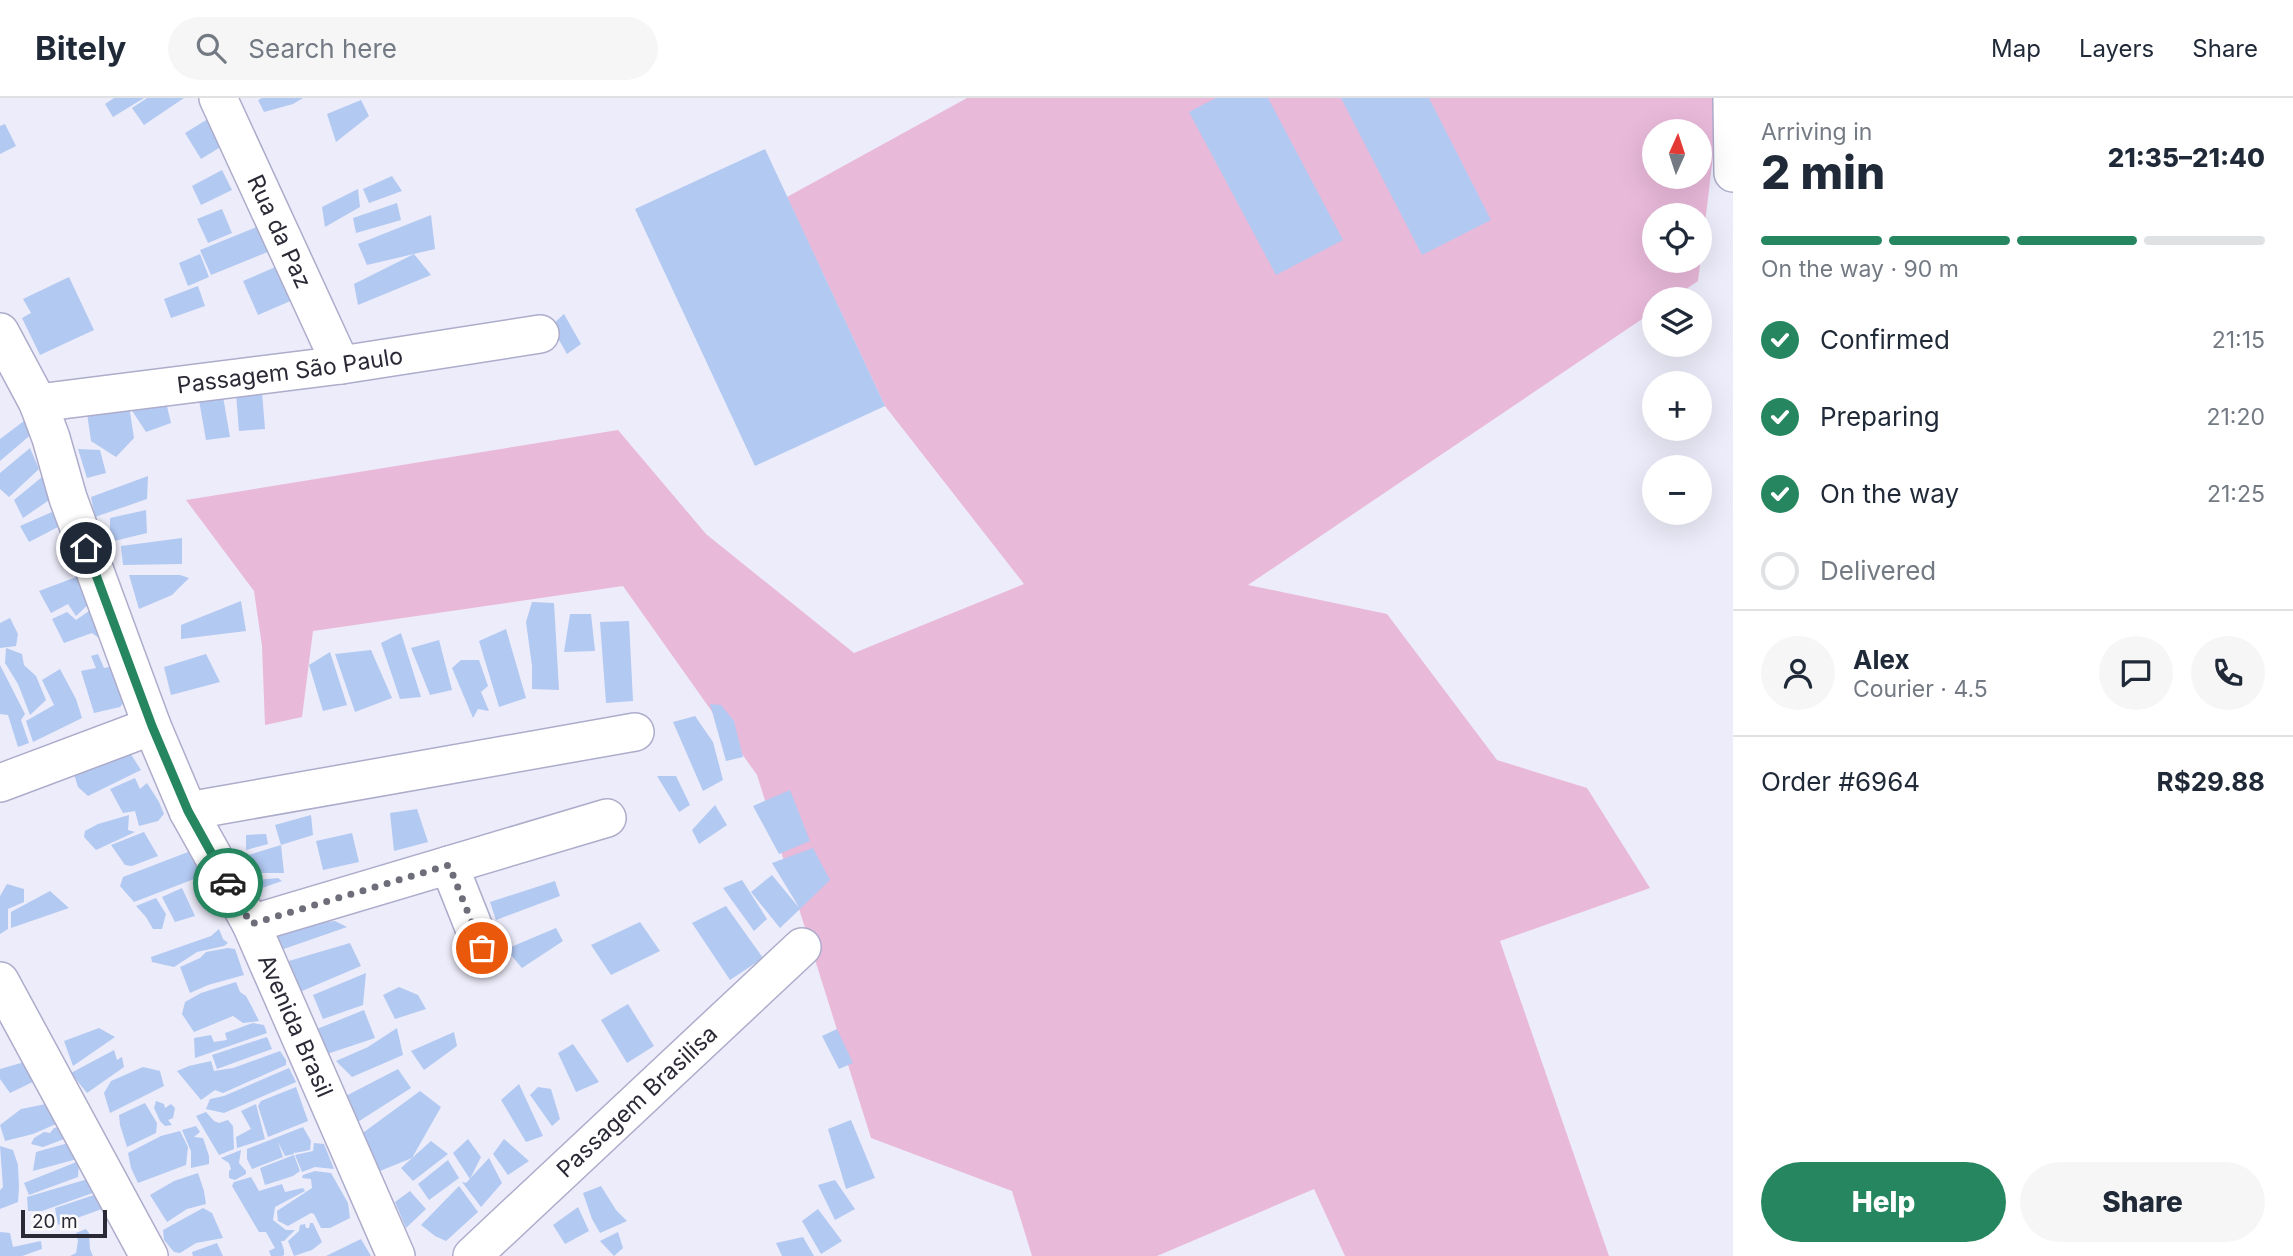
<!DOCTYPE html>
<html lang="en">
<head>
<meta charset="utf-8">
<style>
  body { margin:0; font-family:Inter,sans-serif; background:#f6f6f7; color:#1f2937; height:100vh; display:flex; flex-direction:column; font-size:26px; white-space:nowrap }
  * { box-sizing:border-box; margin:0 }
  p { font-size:23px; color:#747a83 }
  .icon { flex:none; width:38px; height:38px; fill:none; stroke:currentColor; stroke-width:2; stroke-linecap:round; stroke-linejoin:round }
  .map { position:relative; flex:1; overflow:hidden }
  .details { display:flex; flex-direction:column; background:#fff; width:560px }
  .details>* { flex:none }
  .needle { width:46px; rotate:3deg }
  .tools { position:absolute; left:1642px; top:21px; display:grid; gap:14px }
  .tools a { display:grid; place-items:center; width:70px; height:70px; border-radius:50%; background:#fff; box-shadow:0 7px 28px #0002; font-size:35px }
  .scale { position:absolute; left:21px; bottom:18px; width:86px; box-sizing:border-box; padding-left:7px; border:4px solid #2a2a36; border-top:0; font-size:19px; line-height:24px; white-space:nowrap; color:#2a2a36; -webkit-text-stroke:5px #fbfbfb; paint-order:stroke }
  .pin { position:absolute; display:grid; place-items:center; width:60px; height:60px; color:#fff; margin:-30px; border:4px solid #fff; border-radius:50%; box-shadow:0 2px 7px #0007 }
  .courier { position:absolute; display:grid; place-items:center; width:70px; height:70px; margin:-35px; border:5px solid #25865f; border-radius:50%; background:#fff; color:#222; box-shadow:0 2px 9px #0007 }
  .head em { font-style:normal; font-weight:800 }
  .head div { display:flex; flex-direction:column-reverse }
  .head { display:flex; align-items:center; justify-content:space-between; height:119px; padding:0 28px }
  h1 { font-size:46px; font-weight:800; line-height:52px }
  .bar { display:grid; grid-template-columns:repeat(4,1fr); gap:10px 7px; align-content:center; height:84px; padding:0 28px }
  .bar i { height:9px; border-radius:5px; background:#e0e1e3 }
  .bar .current { background:#25865f }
  .bar p { grid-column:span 4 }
  .line { display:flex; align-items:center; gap:18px; padding:0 28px; border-top:2px solid #e0e1e3 }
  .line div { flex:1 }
  .round { display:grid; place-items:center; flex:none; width:74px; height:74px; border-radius:37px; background:#f6f6f7 }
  ol { padding:0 28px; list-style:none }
  li { display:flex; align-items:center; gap:21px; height:77px }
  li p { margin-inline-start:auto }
  li .icon { padding:7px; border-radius:50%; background:#25865f; color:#fff; stroke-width:4 }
  li:last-child { color:#747a83 }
  li i { width:38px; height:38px; border:4px solid #e0e1e3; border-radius:50% }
  .button { display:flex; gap:14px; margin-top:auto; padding:14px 28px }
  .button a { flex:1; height:80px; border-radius:42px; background:#25865f; color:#fff; font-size:28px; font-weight:800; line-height:80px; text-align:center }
  .button a+a { background:#f6f6f7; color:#1f2937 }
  header { display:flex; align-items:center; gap:42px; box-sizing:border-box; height:98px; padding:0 35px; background:#fff; border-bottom:2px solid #e0e1e3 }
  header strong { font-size:33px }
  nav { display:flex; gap:38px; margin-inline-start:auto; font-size:24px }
  .search { width:490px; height:63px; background:#f6f6f7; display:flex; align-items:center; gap:18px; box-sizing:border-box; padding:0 24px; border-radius:38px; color:#747a83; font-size:26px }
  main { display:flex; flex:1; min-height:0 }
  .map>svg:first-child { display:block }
  .green { fill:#e9b9da; fill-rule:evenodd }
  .building { fill:#b2c9f2 }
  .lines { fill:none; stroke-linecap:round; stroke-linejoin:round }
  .minor-casing { stroke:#adaccb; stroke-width:40 }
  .minor { stroke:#fff; stroke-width:37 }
  .done { stroke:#6e6e7b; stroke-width:7; stroke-dasharray:0 12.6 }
  .route { stroke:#25865f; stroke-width:9 }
  .labels { text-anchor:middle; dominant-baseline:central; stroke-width:6; stroke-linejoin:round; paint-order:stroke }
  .street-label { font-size:23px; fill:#2a2a36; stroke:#fbfbfb }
</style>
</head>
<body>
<header>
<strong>Bitely</strong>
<div class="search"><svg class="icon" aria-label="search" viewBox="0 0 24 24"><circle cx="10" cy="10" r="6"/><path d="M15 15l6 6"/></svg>Search here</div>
<nav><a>Map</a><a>Layers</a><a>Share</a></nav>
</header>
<main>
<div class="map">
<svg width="1733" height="1158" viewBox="0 0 1733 1158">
  <rect width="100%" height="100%" fill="#edecfa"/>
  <path class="green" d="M 967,0 L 1720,0 L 1698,183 L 1671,201 L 1654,201 L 1654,213 L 1248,487 L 1387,516 L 1497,662 L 1587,690 L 1650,790 L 1500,843 L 1609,1158 L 1345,1158 L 1314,1091 L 1157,1158 L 1032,1158 L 1012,1093 L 871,1040 L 757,677 L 623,488 L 313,533 L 302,619 L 265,627 L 262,548 L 254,493 L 186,402 L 618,332 L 706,436 L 854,555 L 1024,486 L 885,308 L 787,99 ZM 1654,33 L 1699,33 L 1699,79 L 1654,79 ZM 1654,117 L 1699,117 L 1699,163 L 1654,163 Z"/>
  <path class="building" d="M 114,0 L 144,0 L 113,19 L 105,6 Z
    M 147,0 L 184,0 L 144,27 L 132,10 Z
    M 262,0 L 303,0 L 293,6 L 264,14 L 258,2 Z
    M 1216,0 L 1268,0 L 1343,142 L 1276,177 L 1189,14 Z
    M 1341,0 L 1429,0 L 1491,122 L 1422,157 Z
    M 361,2 L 369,18 L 336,44 L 327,16 Z
    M 216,16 L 232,42 L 201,61 L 185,35 Z
    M 5,26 L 16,48 L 0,56 L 0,28 Z
    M 765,51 L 885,308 L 755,368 L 635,111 Z
    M 222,72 L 232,92 L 201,107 L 192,88 Z
    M 392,78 L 402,93 L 369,105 L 363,91 Z
    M 358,91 L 360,109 L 325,129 L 322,109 Z
    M 397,105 L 401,122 L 356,135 L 353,120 Z
    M 222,111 L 232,135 L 208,145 L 197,121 Z
    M 431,117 L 435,151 L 367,167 L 358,146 Z
    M 264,126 L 275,151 L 211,177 L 200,152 Z
    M 200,156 L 209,179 L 188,188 L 179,165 Z
    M 414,156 L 431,177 L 358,207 L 354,186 Z
    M 287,164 L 302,198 L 258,217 L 243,183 Z
    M 69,179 L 94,232 L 40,257 L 22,220 L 31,215 L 23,201 Z
    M 198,188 L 205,208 L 171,220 L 164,201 Z
    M 564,216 L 581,246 L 567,256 L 551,228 Z
    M 261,281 L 265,331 L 239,333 L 235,283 Z
    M 221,287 L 230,339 L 206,342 L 197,291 Z
    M 166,304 L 171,325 L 146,334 L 129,308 Z
    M 129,308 L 134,340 L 116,359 L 91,343 L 87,315 Z
    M 24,323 L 34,334 L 0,363 L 0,341 Z
    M 30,350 L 39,371 L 9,399 L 0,391 L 0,375 Z
    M 78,351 L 100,352 L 106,375 L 87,380 Z
    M 148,378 L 147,401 L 95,419 L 91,399 Z
    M 42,379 L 58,396 L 23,420 L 14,402 Z
    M 146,412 L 147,435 L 110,444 L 110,420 Z
    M 52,414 L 58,429 L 29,444 L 20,428 Z
    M 182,440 L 182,466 L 123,467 L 121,448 Z
    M 129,477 L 180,477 L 189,480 L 172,497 L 139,511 Z
    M 79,478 L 91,504 L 76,518 L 68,506 L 51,515 L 39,493 Z
    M 241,503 L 246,533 L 181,541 L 181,527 Z
    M 532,504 L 554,505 L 559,592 L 532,591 L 532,568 L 526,524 Z
    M 95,509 L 103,543 L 92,535 L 64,545 L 52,521 L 67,514 L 76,522 Z
    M 570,516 L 591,516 L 595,553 L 564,554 Z
    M 10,520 L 18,536 L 16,548 L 0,550 L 0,525 Z
    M 629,523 L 633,603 L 606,605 L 600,524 Z
    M 506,531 L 526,600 L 499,609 L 479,543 Z
    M 401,535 L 421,599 L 400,601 L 381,545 Z
    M 439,542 L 452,592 L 430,597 L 411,550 Z
    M 6,550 L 22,556 L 24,567 L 36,578 L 46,602 L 30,617 L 18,586 L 5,565 Z
    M 371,552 L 392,600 L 355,614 L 335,556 Z
    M 330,554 L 347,607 L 323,613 L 309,567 Z
    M 98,556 L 104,570 L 119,567 L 129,598 L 120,609 L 94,615 L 81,573 L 96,570 L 91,558 Z
    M 206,556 L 220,584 L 171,597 L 164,569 Z
    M 461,562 L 479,562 L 488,588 L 481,594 L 489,613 L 478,611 L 473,620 L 452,570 Z
    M 0,567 L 25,616 L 21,622 L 29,645 L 18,649 L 8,617 L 0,616 Z
    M 60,571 L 76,601 L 82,620 L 33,644 L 26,623 L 54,607 L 42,582 Z
    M 710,606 L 721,607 L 734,623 L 743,659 L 726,663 Z
    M 695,618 L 713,644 L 723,682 L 703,693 L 673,624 Z
    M 130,655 L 141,672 L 88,698 L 78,689 L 73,673 Z
    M 657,678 L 676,678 L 690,707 L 679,714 Z
    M 135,680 L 140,691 L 147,685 L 159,704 L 164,716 L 158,723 L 139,728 L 135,713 L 123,715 L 110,691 Z
    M 790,692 L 810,743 L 779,756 L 753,708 Z
    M 715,707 L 727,727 L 699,746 L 692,732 Z
    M 417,711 L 428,744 L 394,753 L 390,715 Z
    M 129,717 L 128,732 L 135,734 L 96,752 L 84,739 L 85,733 L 98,726 Z
    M 311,717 L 313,737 L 281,747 L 275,727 Z
    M 144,734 L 158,758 L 132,768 L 125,767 L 111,747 Z
    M 352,735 L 359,764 L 323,772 L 316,743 Z
    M 266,736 L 268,746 L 246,752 L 246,737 Z
    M 281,747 L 284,775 L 246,775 L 239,760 Z
    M 813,750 L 830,782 L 800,811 L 780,830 L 751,794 L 772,777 L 800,811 L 772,765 Z
    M 188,754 L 202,778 L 134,804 L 120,788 L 123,779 Z
    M 278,780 L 282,783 L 253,793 L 246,783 Z
    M 742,782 L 767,821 L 754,833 L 723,790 Z
    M 555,783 L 560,798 L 496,822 L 490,804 Z
    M 7,786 L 24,791 L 24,804 L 8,811 L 8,831 L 0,836 L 0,798 Z
    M 182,790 L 195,818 L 175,824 L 162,799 Z
    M 50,793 L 69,810 L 11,830 L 11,814 Z
    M 156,800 L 166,816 L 162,831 L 153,831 L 146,819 L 136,808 Z
    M 726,808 L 763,860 L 730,882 L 692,825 Z
    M 335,823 L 347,829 L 278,853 L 273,834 L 304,827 Z
    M 640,824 L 660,853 L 611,877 L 591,847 Z
    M 556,830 L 563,843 L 522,870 L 506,851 Z
    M 219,831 L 223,841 L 228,845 L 224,848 L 197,854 L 174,869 L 152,864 L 151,859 L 211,838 Z
    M 350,845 L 361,868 L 295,896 L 282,865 Z
    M 228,850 L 235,851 L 244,877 L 208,887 L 190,895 L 180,869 L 200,860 L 206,854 Z
    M 366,875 L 363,907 L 323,921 L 313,897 Z
    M 236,884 L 240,894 L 246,898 L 252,909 L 259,923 L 243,925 L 233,918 L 194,934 L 182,916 L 185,904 L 201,895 Z
    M 399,889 L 418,897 L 426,911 L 395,921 L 383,897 Z
    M 628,906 L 654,948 L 627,965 L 601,922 Z
    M 364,912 L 375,940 L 327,956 L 317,931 Z
    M 253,925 L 264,927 L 267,935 L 195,960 L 194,940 L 211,937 L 214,944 L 227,942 L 225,935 Z
    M 99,930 L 115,939 L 73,968 L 64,943 Z
    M 397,930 L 403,957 L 352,979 L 336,963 L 368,949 Z
    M 837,931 L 853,965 L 839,971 L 822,938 Z
    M 454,934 L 457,948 L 424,972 L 411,953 Z
    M 267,939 L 272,951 L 217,971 L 212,957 Z
    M 573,946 L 599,984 L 576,994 L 558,955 Z
    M 114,952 L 117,962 L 122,959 L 124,969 L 87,995 L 71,975 Z
    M 280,953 L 286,962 L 286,967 L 223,995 L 215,992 L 201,1002 L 177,973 L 189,968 L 211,963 L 214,973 L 233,970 Z
    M 35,961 L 43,979 L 10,995 L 0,981 L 0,971 Z
    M 143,969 L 160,973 L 164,988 L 110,1015 L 104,995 L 111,983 Z
    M 289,970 L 296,984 L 224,1015 L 206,1011 L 210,1001 L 224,998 Z
    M 398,971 L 411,990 L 353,1027 L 342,1000 Z
    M 519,986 L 543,1038 L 526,1044 L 501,1002 Z
    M 296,989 L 308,1023 L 268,1039 L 258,1008 L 261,1003 Z
    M 538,989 L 551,991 L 560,1021 L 552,1028 L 530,997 Z
    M 420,993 L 441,1009 L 412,1060 L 380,1073 L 360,1037 Z
    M 156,1003 L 164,1006 L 165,1010 L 171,1006 L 175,1010 L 173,1020 L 168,1022 L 172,1027 L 165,1028 L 160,1023 L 154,1010 Z
    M 145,1005 L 157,1025 L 156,1035 L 127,1049 L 120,1027 L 119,1017 Z
    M 46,1006 L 56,1015 L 56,1026 L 33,1036 L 5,1043 L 0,1027 L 21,1011 Z
    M 256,1006 L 265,1041 L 237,1050 L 236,1039 L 251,1031 L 241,1013 Z
    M 206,1014 L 214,1023 L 219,1025 L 228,1022 L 233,1028 L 234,1051 L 219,1057 L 196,1018 Z
    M 851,1022 L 875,1080 L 846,1091 L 828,1031 Z
    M 196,1028 L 200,1034 L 194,1039 L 203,1040 L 209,1058 L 209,1066 L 191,1070 L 191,1053 L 182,1032 Z
    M 60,1029 L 64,1041 L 43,1049 L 31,1046 L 34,1040 L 44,1034 L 50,1035 L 54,1030 Z
    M 303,1029 L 311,1043 L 310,1052 L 295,1055 L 294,1053 L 294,1056 L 285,1058 L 278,1044 L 283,1059 L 252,1071 L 247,1061 L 247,1051 Z
    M 180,1033 L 188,1049 L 186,1067 L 138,1085 L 131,1070 L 128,1055 L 161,1038 Z
    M 468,1041 L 481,1059 L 470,1081 L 453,1055 Z
    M 504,1041 L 529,1063 L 508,1077 L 493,1056 Z
    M 431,1043 L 448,1056 L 413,1083 L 401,1070 Z
    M 72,1044 L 77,1061 L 33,1073 L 36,1054 Z
    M 314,1045 L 324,1046 L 334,1071 L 315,1069 L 302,1074 L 295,1057 L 313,1053 Z
    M 0,1048 L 13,1052 L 18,1067 L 19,1089 L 18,1104 L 0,1111 L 0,1092 L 3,1089 Z
    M 241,1052 L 239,1065 L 246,1073 L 246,1076 L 235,1082 L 229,1080 L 229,1073 L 231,1071 L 229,1065 L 221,1060 Z
    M 294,1057 L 300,1073 L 293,1078 L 265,1087 L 260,1070 Z
    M 489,1060 L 502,1085 L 481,1109 L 462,1084 L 466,1085 Z
    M 448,1062 L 459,1080 L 429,1102 L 418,1086 Z
    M 79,1063 L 78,1079 L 29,1097 L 24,1085 Z
    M 315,1073 L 331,1075 L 348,1105 L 350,1120 L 330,1130 L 321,1130 L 314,1116 L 311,1115 L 288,1128 L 278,1123 L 277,1113 L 312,1090 L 311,1081 L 302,1080 L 303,1077 Z
    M 198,1075 L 204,1093 L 206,1106 L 187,1111 L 167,1124 L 150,1097 L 174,1083 Z
    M 98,1078 L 101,1092 L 42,1113 L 28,1113 L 27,1099 Z
    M 251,1079 L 259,1093 L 282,1086 L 285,1094 L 303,1090 L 305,1093 L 275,1109 L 273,1122 L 286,1132 L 295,1132 L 284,1143 L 281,1143 L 284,1152 L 284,1157 L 282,1158 L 271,1158 L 269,1153 L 275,1150 L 266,1134 L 259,1134 L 232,1088 L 234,1084 Z
    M 835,1082 L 855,1111 L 835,1122 L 818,1087 Z
    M 459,1088 L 478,1114 L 446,1143 L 435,1138 L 421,1127 Z
    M 601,1088 L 616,1112 L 627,1123 L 600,1135 L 592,1121 L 583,1095 Z
    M 106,1093 L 113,1109 L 99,1112 L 58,1127 L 55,1110 Z
    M 410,1093 L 426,1111 L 406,1130 L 395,1104 Z
    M 578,1109 L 589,1133 L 565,1146 L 553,1127 Z
    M 203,1110 L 212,1115 L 223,1140 L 196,1145 L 180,1155 L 174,1154 L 164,1142 L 163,1132 Z
    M 818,1111 L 842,1143 L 821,1156 L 802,1123 Z
    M 310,1125 L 313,1125 L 322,1144 L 312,1152 L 294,1158 L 288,1143 L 299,1133 L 300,1127 L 305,1126 L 306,1130 L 309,1130 Z
    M 86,1131 L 89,1135 L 90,1151 L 93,1158 L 70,1158 L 76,1155 L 78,1143 L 76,1135 Z
    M 0,1134 L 10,1135 L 13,1149 L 41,1143 L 42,1151 L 22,1158 L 0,1158 Z
    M 618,1134 L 623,1150 L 614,1158 L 600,1143 Z
    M 803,1139 L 814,1158 L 782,1158 L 776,1145 Z
    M 361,1141 L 371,1158 L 326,1158 Z
    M 217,1145 L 223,1158 L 193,1158 L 192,1154 Z"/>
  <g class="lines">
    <defs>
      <g id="minor">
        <path id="s1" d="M 218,0 L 341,267"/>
        <path d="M 1732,0 L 1733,75"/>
        <path id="s2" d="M 0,234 L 38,305 L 51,340 L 68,400 L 152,628 L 188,713 L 251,826 L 396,1158"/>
        <path id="s3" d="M 38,305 L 341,267 L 540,236"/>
        <path d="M 0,685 L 152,628"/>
        <path d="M 188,713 L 635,634"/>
        <path d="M 449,767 L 482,850"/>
        <path d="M 251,826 L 607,720"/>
        <path d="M 0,883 L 149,1158"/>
        <path id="s4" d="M 472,1158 L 802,849"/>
      </g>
    </defs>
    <use href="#minor" class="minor-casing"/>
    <use href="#minor" class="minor"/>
  </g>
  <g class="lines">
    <path class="done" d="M 228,785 L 251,826 L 449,767 L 482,850"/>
    <path class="route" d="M 86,450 L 152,628 L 188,713 L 228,785"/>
  </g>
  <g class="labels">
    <g class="street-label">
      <text stroke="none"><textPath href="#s1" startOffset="147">Rua da Paz</textPath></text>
      <text stroke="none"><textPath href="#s3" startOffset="254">Passagem São Paulo</textPath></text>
      <text stroke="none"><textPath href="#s2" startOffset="756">Avenida Brasil</textPath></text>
      <text stroke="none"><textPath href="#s4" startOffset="226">Passagem Brasilisa</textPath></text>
    </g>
  </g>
</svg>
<div class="tools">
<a><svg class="needle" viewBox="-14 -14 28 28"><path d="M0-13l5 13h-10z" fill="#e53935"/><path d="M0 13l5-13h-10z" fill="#747a83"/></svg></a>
<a><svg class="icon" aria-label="locate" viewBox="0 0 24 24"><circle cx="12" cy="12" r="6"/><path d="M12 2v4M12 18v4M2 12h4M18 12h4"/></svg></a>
<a><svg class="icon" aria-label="layers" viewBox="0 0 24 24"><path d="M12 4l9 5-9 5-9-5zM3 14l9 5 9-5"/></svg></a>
<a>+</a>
<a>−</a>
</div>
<div class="scale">20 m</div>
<div class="pin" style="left:482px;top:850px;background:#ea580c"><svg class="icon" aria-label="bag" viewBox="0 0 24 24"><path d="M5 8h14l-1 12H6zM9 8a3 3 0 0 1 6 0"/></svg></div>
<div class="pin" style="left:86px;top:450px;background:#1f2937"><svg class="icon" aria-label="home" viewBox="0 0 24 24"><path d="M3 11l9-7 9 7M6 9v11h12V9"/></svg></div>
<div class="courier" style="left:228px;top:785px"><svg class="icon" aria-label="car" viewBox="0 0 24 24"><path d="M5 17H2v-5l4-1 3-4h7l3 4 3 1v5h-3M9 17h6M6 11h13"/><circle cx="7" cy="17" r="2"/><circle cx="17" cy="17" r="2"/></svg></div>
</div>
<section class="details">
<div class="head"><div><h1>2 min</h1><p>Arriving in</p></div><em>21:35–21:40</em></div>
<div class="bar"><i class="current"></i><i class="current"></i><i class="current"></i><i></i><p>On the way · 90 m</p></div>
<ol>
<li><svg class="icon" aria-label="check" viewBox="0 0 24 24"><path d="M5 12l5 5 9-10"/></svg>Confirmed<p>21:15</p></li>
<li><svg class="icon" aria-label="check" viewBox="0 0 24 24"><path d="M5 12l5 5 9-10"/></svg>Preparing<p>21:20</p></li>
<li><svg class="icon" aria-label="check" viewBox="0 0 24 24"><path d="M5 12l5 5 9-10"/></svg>On the way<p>21:25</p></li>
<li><i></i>Delivered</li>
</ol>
<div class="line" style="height:126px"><a class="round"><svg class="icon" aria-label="person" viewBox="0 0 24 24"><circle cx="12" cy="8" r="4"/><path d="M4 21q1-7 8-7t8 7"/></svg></a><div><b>Alex</b><p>Courier · 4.5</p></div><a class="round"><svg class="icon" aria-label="chat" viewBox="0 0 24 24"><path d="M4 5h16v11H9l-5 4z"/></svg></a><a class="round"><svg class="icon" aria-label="phone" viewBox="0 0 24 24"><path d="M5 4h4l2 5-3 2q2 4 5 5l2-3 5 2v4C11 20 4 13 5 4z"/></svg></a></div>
<div class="line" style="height:91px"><div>Order #6964</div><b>R$29.88</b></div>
<div class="button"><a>Help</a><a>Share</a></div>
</section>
</main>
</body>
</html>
